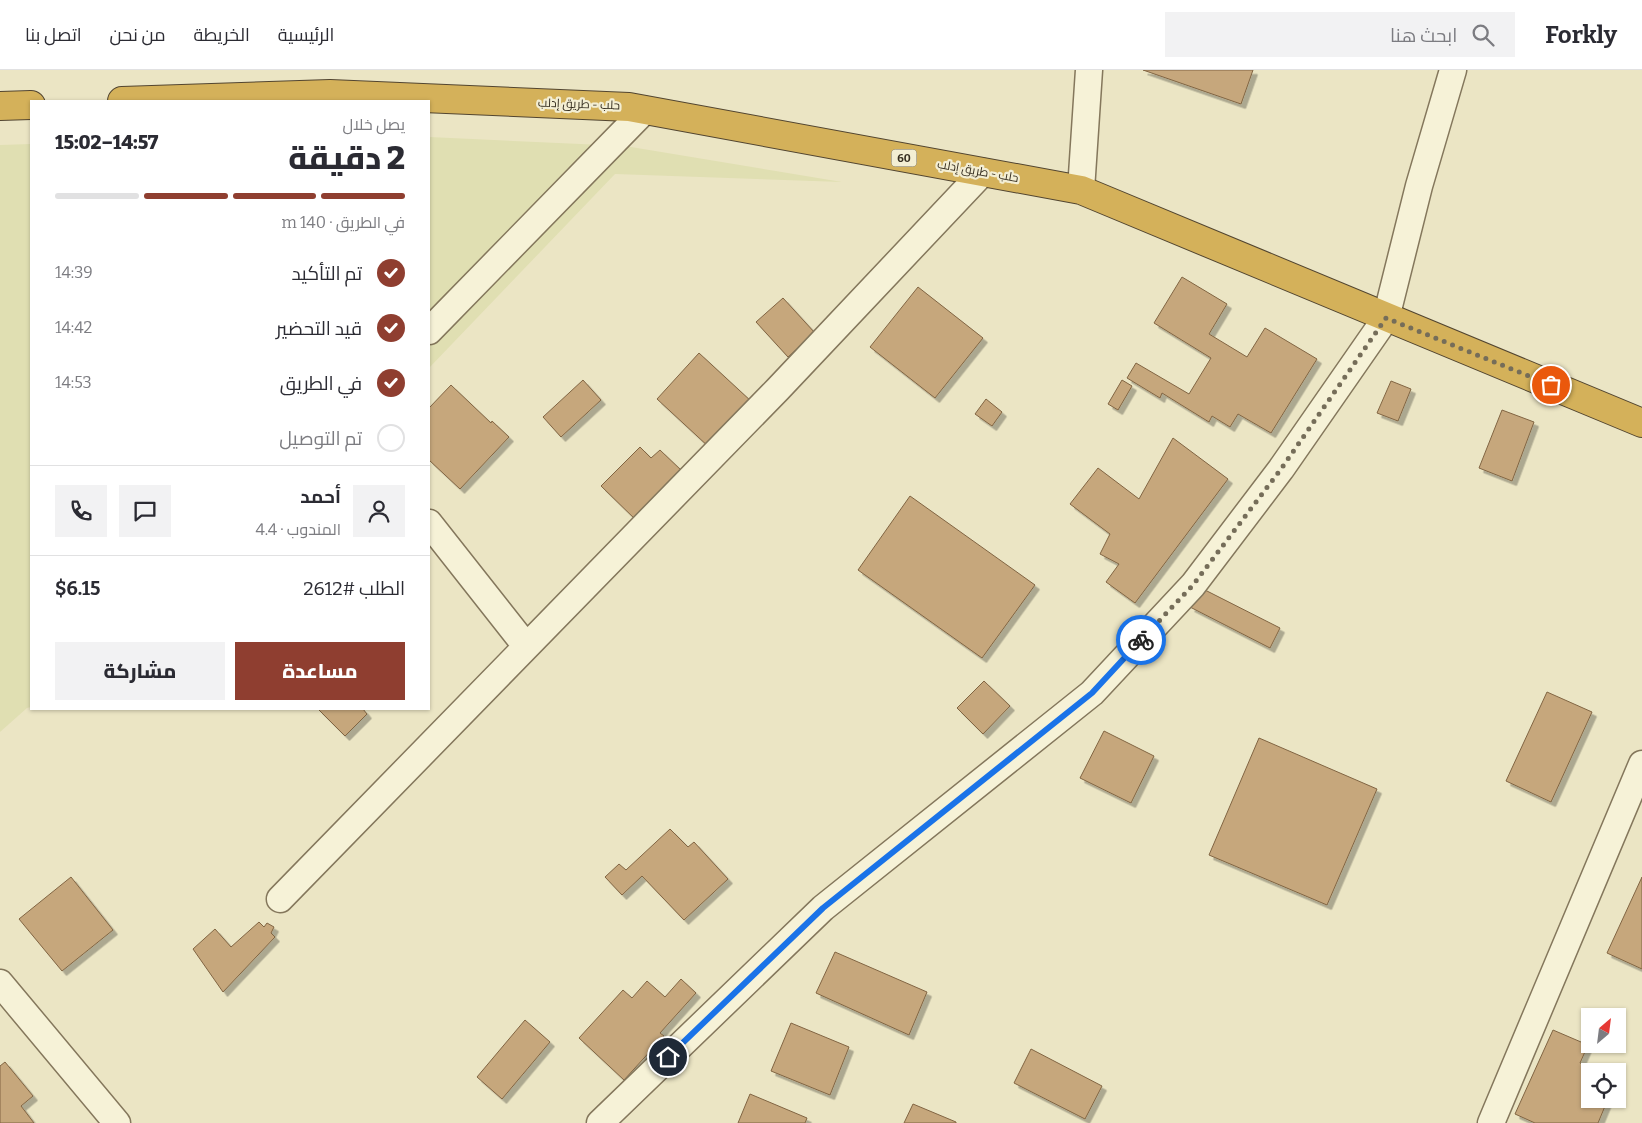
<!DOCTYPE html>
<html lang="ar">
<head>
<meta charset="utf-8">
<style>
  body { margin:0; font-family:Bitter,Cairo,serif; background:#f2f2f3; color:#2b2b33; direction:rtl; height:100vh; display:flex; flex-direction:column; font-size:19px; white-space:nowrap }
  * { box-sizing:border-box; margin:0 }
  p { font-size:16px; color:#7c7c81 }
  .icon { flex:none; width:28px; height:28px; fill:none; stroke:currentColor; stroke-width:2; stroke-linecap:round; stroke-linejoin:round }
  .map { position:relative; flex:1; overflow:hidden; direction:ltr }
  .details { position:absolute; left:30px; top:30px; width:400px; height:610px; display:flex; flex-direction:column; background:#fff; border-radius:0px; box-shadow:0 1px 4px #0004; direction:rtl }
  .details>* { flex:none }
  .needle { width:32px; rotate:28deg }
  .buttons { position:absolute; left:1581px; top:938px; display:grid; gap:10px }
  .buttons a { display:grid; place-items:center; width:45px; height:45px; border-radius:0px; background:#fff; box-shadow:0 1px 4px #0004; font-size:25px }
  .pin { position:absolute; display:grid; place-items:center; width:42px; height:42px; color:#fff; margin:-21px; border:2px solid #fff; border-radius:50%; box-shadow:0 1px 5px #0007 }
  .courier { position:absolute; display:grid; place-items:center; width:50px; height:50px; margin:-25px; border:4px solid #1a73e8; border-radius:50%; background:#fff; color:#222; box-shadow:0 1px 6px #0007 }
  .head em { font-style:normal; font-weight:800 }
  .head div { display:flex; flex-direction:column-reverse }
  .head { display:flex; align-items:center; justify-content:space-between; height:85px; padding:0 25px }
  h1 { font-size:32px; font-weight:800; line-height:38px }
  .bar { display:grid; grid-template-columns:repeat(4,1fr); gap:8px 5px; align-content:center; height:60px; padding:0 25px }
  .bar i { height:6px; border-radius:4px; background:#e1e1e2 }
  .bar .active { background:#8f3e30 }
  .bar p { grid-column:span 4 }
  .line { display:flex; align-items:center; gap:12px; padding:0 25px; border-top:1px solid #e1e1e2 }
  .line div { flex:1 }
  .round { display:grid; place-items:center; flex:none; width:52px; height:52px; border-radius:0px; background:#f2f2f3 }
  ol { padding:0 25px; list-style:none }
  li { display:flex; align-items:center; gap:15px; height:55px }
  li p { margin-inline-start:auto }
  li .icon { padding:5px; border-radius:50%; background:#8f3e30; color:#fff; stroke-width:4 }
  li:last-child { color:#7c7c81 }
  li i { width:28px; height:28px; border:2px solid #e1e1e2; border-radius:50% }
  .button { display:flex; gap:10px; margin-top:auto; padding:10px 25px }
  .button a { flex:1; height:58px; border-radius:0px; background:#8f3e30; color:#fff; font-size:20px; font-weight:800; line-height:58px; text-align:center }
  .button a+a { background:#f2f2f3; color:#2b2b33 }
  header { display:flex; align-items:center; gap:30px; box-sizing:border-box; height:70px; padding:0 25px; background:#fff; border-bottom:1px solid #e1e1e2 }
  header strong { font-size:24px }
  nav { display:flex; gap:28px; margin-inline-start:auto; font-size:18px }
  .search { width:350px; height:45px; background:#f2f2f3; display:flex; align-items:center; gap:12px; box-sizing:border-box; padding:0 18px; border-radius:0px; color:#7c7c81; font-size:19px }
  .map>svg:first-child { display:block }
  .farmland { fill:#e0dfb2 }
  .building { fill:#c6a77c; stroke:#816543; filter:url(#shadow) }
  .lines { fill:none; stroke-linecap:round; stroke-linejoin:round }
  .street-casing { stroke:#84775c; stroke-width:29 }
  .highway-casing { stroke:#524530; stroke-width:30 }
  .street { stroke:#f6f2d7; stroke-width:26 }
  .highway { stroke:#d4b15a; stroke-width:28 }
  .done { stroke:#756d59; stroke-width:5; stroke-dasharray:0 9 }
  .route { stroke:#1a73e8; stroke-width:6 }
  .labels { text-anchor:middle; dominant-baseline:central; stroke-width:4.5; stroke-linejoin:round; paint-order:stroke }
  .shield { fill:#f3eed3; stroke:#6e6755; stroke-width:1 }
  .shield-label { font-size:11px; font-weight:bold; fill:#352d1f }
  .street-label { font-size:12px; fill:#352d1f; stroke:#f3eed3 }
</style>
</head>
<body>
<header>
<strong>Forkly</strong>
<div class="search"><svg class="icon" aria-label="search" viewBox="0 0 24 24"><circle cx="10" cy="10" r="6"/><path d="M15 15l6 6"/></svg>ابحث هنا</div>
<nav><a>الرئيسية</a><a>الخريطة</a><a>من نحن</a><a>اتصل بنا</a></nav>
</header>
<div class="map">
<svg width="1642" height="1053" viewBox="0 0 1642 1053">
  <defs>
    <filter id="shadow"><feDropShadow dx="4.5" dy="4.5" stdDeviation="0" flood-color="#0004"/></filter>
  </defs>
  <rect width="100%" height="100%" fill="#ebe5c4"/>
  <path class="farmland" d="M 429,67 L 625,76 L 842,112 L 615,104 L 429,298 Z
    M 31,74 L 31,637 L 27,638 L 0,662 L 0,75 Z"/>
  <path class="building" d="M 1143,0 L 1253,0 L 1241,34 Z
    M 1182,207 L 1227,234 L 1209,264 L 1247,287 L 1265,258 L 1317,289 L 1271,363 L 1238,344 L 1230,357 L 1212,346 L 1209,352 L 1162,323 L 1160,328 L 1127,308 L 1136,293 L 1189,324 L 1211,288 L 1154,253 Z
    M 918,217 L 983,268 L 935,328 L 870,277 Z
    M 783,228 L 815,263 L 788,287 L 756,252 Z
    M 699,283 L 752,332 L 710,378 L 657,329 Z
    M 583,310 L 601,330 L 561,367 L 543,347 Z
    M 1122,310 L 1132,316 L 1118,340 L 1108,334 Z
    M 1391,311 L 1411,319 L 1398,351 L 1377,343 Z
    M 451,315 L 491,353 L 492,351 L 509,367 L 460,419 L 429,390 L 429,338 Z
    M 986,329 L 1002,342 L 992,356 L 975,344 Z
    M 1502,340 L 1534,352 L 1512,411 L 1479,398 Z
    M 1173,368 L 1228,409 L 1135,533 L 1106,512 L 1119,494 L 1100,484 L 1110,464 L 1070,434 L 1098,398 L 1139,429 Z
    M 640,377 L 651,388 L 660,380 L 682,401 L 638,452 L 601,416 Z
    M 910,426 L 1035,515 L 982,588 L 858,500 Z
    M 1205,520 L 1280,558 L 1270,578 L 1190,537 Z
    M 984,611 L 1010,636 L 983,664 L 957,638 Z
    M 1547,622 L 1592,642 L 1551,732 L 1506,711 Z
    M 318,639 L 363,639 L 367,644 L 345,666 Z
    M 1104,661 L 1154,686 L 1131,733 L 1080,708 Z
    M 1259,668 L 1377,719 L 1327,835 L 1209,785 Z
    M 670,759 L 688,777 L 694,772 L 728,809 L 684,850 L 642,806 L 622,825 L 605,807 L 619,794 L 626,800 Z
    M 71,807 L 113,860 L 62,901 L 19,849 Z
    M 1642,807 L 1642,899 L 1607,883 Z
    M 259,852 L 264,857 L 267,853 L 274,857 L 271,863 L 275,867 L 223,922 L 193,879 L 215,859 L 231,877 Z
    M 835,882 L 927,922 L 909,965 L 816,923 Z
    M 681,909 L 696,923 L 660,963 L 664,966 L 624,1010 L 579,968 L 623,920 L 632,928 L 647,911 L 665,927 Z
    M 525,950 L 550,972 L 502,1029 L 477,1007 Z
    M 791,953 L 849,977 L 830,1025 L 771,1001 Z
    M 1553,960 L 1588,975 L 1580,993 L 1598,1001 L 1590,1001 L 1590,1029 L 1608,1029 L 1598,1053 L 1535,1053 L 1515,1044 Z
    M 1031,979 L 1102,1016 L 1085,1049 L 1014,1013 Z
    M 5,992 L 33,1026 L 21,1036 L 34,1053 L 0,1053 L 0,996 Z
    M 750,1024 L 807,1048 L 805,1053 L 738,1053 Z
    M 913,1034 L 956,1052 L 956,1053 L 904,1053 Z"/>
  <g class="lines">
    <defs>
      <path id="street" d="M 1081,120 L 1089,0
        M 429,261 L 645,40
        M 429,453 L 526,576
        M 280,829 L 778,319 L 983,102
        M 0,913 L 117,1053
        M 600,1053 L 823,838 L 1092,623 L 1193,515 L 1281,399 L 1386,248 L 1419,116 L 1453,0
        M 1491,1053 L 1642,694"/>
      <path id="highway" d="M 122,31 L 330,24 L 629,37 L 1081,120 L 1642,353
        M 0,36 L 31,35"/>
    </defs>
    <use href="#street" class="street-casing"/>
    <use href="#highway" class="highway-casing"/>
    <use href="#street" class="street"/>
    <use href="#highway" class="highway"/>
  </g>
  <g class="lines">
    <path class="done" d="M 1141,570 L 1193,515 L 1281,399 L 1386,248 L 1551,315"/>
    <path class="route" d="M 668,987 L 823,838 L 1092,623 L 1141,570"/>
  </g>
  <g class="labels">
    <rect class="shield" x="891.5" y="79.5" width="25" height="17" rx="4"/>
    <g class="shield-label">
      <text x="904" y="88">60</text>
    </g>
    <g class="street-label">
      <text transform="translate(579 34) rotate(2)">حلب - طريق إدلب</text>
      <text transform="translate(978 101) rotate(10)">حلب - طريق إدلب</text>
    </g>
  </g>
</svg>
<div class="buttons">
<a><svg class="needle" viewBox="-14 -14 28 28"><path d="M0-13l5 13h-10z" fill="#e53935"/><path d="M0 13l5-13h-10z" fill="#7c7c81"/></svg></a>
<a><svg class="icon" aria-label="locate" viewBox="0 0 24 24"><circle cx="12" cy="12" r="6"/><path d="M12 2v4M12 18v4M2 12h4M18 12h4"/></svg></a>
</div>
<div class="pin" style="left:1551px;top:315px;background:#ea580c"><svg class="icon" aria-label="bag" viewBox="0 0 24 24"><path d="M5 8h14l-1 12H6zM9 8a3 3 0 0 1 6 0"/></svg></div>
<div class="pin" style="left:668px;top:987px;background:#1f2937"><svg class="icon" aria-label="home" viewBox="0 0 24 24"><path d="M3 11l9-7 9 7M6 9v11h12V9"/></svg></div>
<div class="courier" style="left:1141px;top:570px"><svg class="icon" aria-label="bike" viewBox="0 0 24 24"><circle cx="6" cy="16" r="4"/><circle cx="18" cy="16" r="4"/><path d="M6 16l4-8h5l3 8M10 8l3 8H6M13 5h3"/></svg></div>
<section class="details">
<div class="head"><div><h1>2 دقيقة</h1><p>يصل خلال</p></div><em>14:57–15:02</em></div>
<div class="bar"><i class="active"></i><i class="active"></i><i class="active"></i><i></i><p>في الطريق · 140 m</p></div>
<ol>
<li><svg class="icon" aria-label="check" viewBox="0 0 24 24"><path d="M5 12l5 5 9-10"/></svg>تم التأكيد<p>14:39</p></li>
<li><svg class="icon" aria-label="check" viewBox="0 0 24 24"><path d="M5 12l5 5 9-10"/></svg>قيد التحضير<p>14:42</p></li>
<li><svg class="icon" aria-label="check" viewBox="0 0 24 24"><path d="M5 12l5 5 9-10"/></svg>في الطريق<p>14:53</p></li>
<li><i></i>تم التوصيل</li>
</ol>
<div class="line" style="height:90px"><a class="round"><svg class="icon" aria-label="person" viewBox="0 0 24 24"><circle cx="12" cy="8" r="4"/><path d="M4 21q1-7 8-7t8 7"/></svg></a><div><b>أحمد</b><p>المندوب · 4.4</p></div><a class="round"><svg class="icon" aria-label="chat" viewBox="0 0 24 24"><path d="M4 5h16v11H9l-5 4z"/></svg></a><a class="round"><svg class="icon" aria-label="phone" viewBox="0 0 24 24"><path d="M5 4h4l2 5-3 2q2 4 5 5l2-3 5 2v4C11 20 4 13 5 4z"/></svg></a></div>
<div class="line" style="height:65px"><div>الطلب #2612</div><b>$6.15</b></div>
<div class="button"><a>مساعدة</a><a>مشاركة</a></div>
</section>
</div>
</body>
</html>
